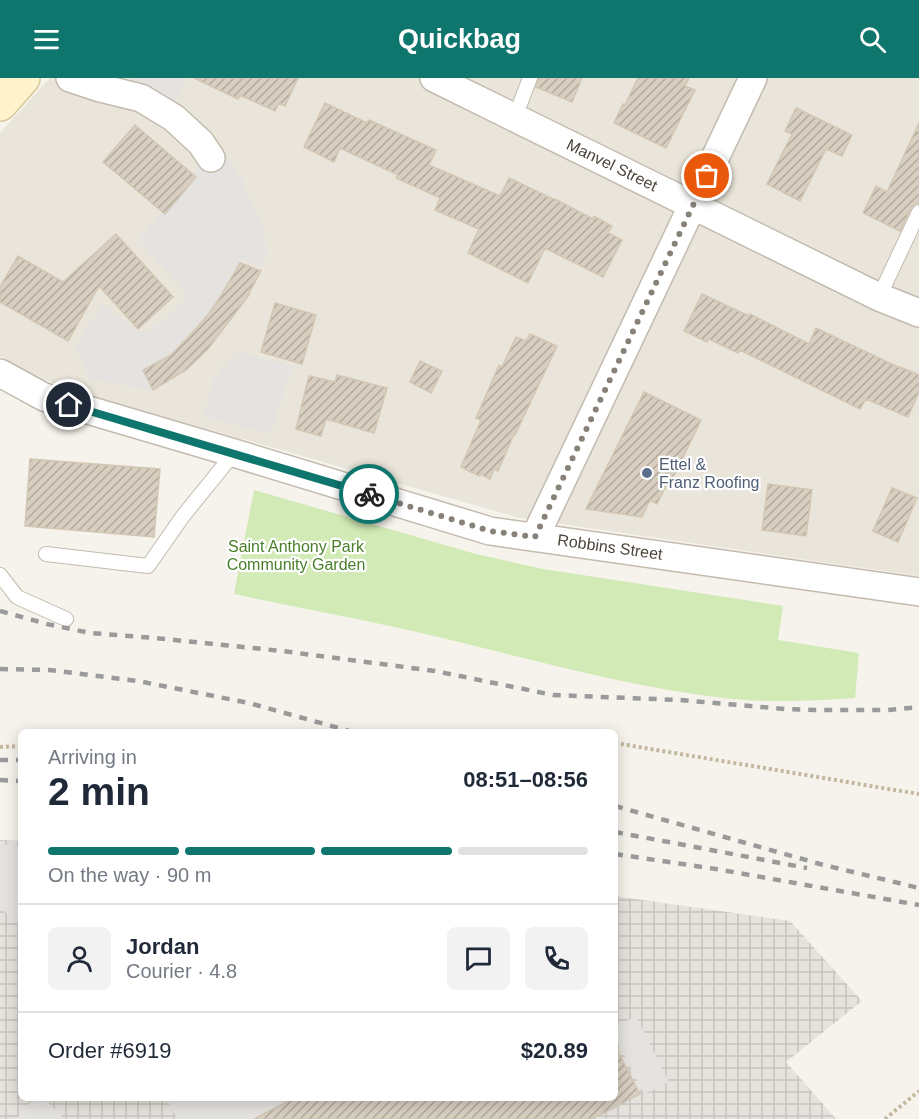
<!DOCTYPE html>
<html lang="en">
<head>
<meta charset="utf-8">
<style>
  body { margin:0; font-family:Helvetica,sans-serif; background:#f2f2f3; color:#1f2937; height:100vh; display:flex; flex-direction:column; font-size:22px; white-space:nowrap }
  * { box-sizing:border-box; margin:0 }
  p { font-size:20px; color:#747a83 }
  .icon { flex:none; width:33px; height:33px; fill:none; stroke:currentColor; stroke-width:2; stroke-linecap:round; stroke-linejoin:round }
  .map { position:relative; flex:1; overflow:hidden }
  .sheet { position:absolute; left:18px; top:651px; width:600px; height:372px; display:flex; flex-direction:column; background:#fff; border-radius:9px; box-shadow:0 3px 15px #0003 }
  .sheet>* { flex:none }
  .pin { position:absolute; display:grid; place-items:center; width:51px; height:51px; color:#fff; margin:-26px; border:3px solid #fff; border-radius:50%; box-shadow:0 2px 6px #0007 }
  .courier { position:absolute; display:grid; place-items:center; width:60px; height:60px; margin:-30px; border:4px solid #0f766e; border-radius:50%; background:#fff; color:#222; box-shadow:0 2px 8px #0007 }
  .summary em { font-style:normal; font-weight:700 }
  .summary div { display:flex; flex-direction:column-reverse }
  .summary { display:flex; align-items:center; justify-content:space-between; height:102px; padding:0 30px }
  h1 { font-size:39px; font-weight:700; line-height:45px }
  .bar { display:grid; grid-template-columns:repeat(4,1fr); gap:9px 6px; align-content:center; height:72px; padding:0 30px }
  .bar i { height:8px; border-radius:4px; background:#e0e1e3 }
  .bar .active { background:#0f766e }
  .bar p { grid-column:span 4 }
  .line { display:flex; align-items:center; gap:15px; padding:0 30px; border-top:2px solid #e0e1e3 }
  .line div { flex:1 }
  .round { display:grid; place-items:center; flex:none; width:63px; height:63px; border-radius:9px; background:#f2f2f3 }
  header { display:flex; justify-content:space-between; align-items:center; height:78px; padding:0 30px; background:#0f766e; color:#fff; font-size:27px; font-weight:700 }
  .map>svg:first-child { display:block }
  .residential { fill:#eae5da }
  .industrial { fill:url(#industrial-grid) }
  .green { fill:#d2eab5 }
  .parking { fill:#e5e3e0 }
  .building { fill:url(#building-hatch); stroke:#d3c7b4; stroke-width:1.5 }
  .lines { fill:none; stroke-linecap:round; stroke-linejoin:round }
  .lane-casing { stroke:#c2bbae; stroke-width:16 }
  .street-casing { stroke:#c2bbae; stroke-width:30 }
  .secondary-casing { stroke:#d6c79b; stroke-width:36 }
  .path { stroke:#c4b79f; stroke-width:4; stroke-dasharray:3 3; stroke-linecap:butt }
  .lane { stroke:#fff; stroke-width:14 }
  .street { stroke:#fff; stroke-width:27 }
  .secondary { stroke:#fff3cd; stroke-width:33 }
  .rail { stroke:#9a9a9a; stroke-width:4.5; stroke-dasharray:8 8; stroke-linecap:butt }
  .done { stroke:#878178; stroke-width:6; stroke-dasharray:0 10.8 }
  .route { stroke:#0f766e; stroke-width:8 }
  .service-dot { fill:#5c6f8a; stroke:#fff; stroke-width:2 }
  .labels { text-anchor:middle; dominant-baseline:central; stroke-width:4.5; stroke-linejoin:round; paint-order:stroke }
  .street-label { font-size:16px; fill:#4b4439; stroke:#fff }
  .service-label { font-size:16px; fill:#4e5e75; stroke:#fff; text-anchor:start }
  .park-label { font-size:16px; fill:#4a7f2a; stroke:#fff }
</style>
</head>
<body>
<header><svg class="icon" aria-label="menu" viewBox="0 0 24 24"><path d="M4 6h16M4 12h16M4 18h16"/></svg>Quickbag<svg class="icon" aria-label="search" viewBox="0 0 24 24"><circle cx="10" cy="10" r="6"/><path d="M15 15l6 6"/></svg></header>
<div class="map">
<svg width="919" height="1041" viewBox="0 0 919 1041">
  <defs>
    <pattern id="industrial-grid" width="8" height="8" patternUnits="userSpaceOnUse" patternTransform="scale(1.5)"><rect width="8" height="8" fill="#e6e2dd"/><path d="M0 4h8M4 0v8" fill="none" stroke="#c7c3be"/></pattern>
    <pattern id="building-hatch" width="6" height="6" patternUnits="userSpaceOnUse" patternTransform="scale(1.5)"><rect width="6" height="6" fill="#d8cfc1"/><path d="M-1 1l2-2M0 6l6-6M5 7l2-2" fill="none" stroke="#b1aa9e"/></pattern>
  </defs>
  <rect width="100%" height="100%" fill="#f6f3ec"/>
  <path class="residential" d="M 50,0 L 919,0 L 919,498 L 520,440 L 67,311 L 33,296 L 0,278 L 0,55 Z"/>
  <path class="industrial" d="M 0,762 L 21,763 L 21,1020 L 615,1020 L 615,818 L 790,843 L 862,923 L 786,984 L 836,1041 L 0,1041 Z"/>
  <path class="green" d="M 254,412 L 476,476 L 543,491 L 783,528 L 778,562 L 859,575 L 855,620 C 811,623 767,625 723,620 C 613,607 507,574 399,550 C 344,538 289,528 234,516 Z"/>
  <path class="parking" d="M 131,0 L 187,0 L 175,24 L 130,2 Z
    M 223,71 L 242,101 L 264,152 L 267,176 L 262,189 L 242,180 L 219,221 L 207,238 L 171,277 L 143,292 L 153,312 L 89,301 L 76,270 L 101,226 L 137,253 L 147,253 L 159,246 L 179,227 L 185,218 L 182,210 L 138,162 L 162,134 L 165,136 L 196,99 L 193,96 L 200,87 Z
    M 238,274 L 292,288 L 271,356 L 204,338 L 214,300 Z
    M 0,766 L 21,769 L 21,847 L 0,830 Z
    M 636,938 L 669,1004 L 644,1016 L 615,958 L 615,949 Z
    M 34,1020 L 43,1020 L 65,1041 L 16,1041 Z
    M 166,1020 L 294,1020 L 253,1041 L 177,1041 Z"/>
  <path class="building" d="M 194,0 L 298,0 L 285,28 L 279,25 L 275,33 L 240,17 L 238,21 Z
    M 539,0 L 582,0 L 572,24 L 536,9 Z
    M 638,0 L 689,0 L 685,8 L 695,12 L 666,70 L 614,45 L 623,26 L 625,27 Z
    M 325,25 L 367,45 L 369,42 L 436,72 L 429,87 L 500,118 L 509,100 L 555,122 L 555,121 L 593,141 L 594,138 L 612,148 L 608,155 L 622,162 L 603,199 L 545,170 L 528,205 L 468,175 L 479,151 L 435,132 L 440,120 L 396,100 L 398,97 L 340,70 L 334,84 L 304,69 Z
    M 796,30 L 852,57 L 842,78 L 826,71 L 800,123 L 767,106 L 792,56 L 785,53 Z
    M 919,45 L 919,125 L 914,126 L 911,130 L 900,153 L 863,135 L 876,108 L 887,114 Z
    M 135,47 L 196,99 L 165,136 L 103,84 Z
    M 116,156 L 173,219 L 138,251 L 99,208 L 68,263 L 0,224 L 0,209 L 18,178 L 63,204 Z
    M 240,185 L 261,193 L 248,217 L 249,217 L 208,271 L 186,292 L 153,312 L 143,292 L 171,277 L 193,254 L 207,238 L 219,221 Z
    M 702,216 L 749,238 L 750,236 L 809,266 L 816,250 L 900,290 L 900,289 L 919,297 L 919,314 L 908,339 L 866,321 L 860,331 L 740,272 L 738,275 L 709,261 L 707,264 L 684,253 Z
    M 275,225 L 316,237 L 302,286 L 261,274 Z
    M 530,256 L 557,268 L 515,357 L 514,356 L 498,393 L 494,391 L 490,401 L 480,396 L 479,398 L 461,389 L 481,342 L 476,340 L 499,287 L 502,289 L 516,259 L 526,263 Z
    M 420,283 L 442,293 L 431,315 L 410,304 Z
    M 337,297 L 387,310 L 374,355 L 326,341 L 321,358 L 296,351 L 309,298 L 335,304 Z
    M 644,314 L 701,342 L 672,402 L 670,400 L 657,426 L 650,422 L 642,439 L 586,431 Z
    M 30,381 L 160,391 L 154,459 L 25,448 Z
    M 768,406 L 812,412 L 806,458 L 762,452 Z
    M 892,410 L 917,420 L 898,464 L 873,453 Z
    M 615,968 L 640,1016 L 592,1041 L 254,1041 L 294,1020 L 615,1020 Z"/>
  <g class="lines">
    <defs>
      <path id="lane" d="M 515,39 L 530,0
        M 879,219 L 919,134
        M 46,476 L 148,488 L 183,438 L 234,375
        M 0,497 L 17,519 L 66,541"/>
      <path id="street" d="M 70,0 L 100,10 L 141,20 L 174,40 L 201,65 L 211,80
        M 434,0 L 879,219 L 919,235
        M 0,295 L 44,319 L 234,375 L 490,453 L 919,514
        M 535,459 L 753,0"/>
      <path id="secondary" d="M 0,26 L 23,0"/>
    </defs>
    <use href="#lane" class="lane-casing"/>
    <use href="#street" class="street-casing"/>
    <use href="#secondary" class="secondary-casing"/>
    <path class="path" d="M 615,665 L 919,716
      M 0,669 L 21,668
      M 885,1041 L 919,1013"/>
    <use href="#lane" class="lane"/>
    <use href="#street" class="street"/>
    <use href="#secondary" class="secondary"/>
    <path class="rail" d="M 0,533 L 47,546 L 90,555 L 155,560 L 282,573 L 435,593 L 553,617 L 680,622 L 785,631 L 814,632 L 887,632 L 919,629
      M 0,591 L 49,592 L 138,603 L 249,625 L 353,654
      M 0,682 L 21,682
      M 0,702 L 21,703
      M 615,728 L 820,786 L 919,810
      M 615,754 L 807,790
      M 615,776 L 716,791 L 919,827"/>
  </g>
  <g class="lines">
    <path class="done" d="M 369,416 L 490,453 L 535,459 L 707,98"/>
    <path class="route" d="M 69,327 L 369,416"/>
  </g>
  <circle class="service-dot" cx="647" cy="395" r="6"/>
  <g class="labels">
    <g class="street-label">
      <text transform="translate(612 87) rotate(26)">Manvel Street</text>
      <text transform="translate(610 469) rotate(8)">Robbins Street</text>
    </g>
    <g class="service-label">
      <text x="659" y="386">Ettel &amp;<tspan x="659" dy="18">Franz Roofing</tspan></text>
    </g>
    <g class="park-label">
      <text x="296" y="468">Saint Anthony Park<tspan x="296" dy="18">Community Garden</tspan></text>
    </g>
  </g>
</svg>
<div class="pin" style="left:707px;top:98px;background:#ea580c"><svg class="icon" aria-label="bag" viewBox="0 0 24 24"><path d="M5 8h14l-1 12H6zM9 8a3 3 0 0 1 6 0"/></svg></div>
<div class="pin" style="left:69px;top:327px;background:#1f2937"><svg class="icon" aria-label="home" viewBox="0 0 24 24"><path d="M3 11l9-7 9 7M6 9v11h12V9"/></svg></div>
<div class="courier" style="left:369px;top:416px"><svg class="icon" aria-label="bike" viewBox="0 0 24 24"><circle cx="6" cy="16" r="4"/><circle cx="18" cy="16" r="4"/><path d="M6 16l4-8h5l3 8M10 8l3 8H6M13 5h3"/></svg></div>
<section class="sheet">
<div class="summary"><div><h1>2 min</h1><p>Arriving in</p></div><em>08:51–08:56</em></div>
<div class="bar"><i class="active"></i><i class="active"></i><i class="active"></i><i></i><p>On the way · 90 m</p></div>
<div class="line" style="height:108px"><a class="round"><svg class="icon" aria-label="person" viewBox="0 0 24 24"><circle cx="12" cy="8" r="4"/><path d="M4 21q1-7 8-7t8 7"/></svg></a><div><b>Jordan</b><p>Courier · 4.8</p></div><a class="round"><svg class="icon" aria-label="chat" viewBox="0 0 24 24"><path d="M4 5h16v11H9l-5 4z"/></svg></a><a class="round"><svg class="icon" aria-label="phone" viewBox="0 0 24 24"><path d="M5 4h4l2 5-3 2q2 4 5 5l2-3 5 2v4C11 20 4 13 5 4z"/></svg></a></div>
<div class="line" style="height:78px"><div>Order #6919</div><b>$20.89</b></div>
</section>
</div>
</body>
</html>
